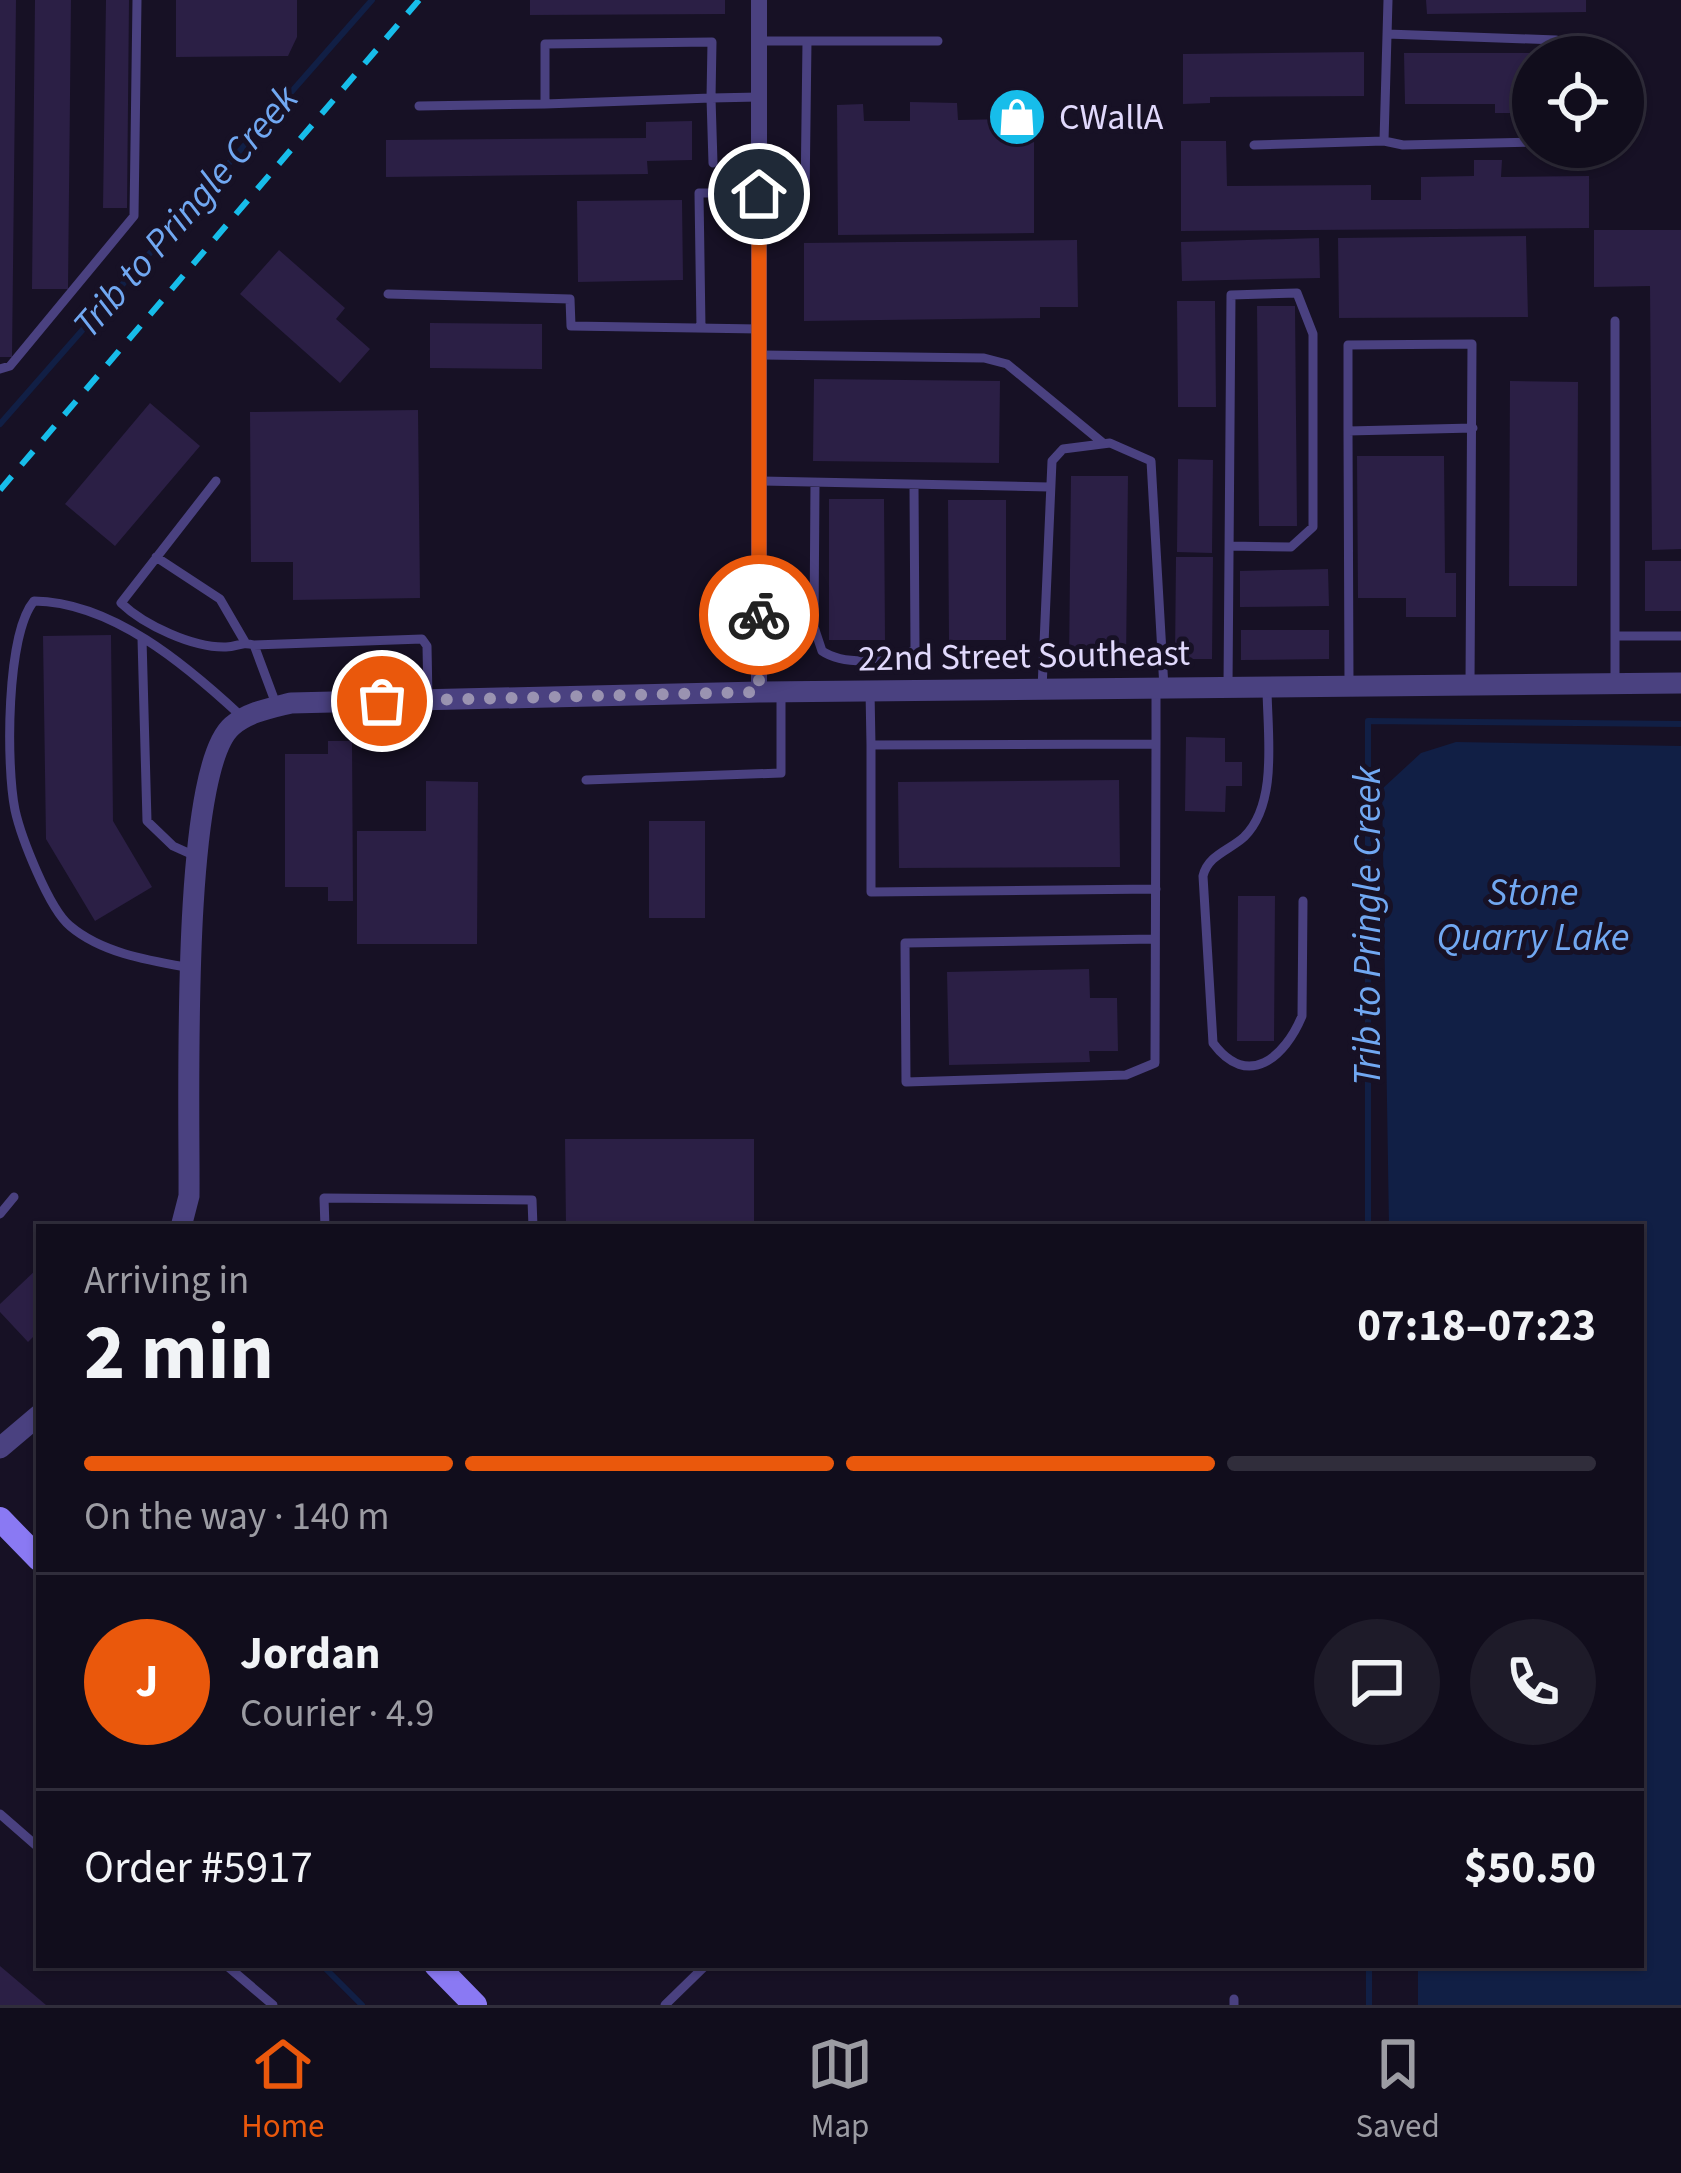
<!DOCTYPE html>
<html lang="en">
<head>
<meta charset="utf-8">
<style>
  body { margin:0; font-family:"Source Sans 3",sans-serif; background:#1e1b29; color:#f1f3f6; height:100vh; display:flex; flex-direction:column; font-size:45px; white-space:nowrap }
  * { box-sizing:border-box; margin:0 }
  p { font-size:39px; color:#9c9ca3 }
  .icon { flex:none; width:66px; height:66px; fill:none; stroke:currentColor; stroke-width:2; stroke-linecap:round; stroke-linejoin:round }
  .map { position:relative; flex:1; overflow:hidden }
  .side { position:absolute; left:36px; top:1224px; width:1608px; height:744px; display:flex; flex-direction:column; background:#110d1c; border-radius:0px; box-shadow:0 3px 9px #0004,0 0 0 3px #302d3b }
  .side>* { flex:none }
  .buttons { position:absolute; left:1512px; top:36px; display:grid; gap:24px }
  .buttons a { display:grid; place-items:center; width:132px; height:132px; border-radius:50%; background:#110d1c; box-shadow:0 3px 9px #0004,0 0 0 3px #302d3b; font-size:60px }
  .pin { position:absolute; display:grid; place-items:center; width:102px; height:102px; color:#fff; margin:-51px; border:6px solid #fff; border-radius:50%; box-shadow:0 3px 12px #0007 }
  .courier { position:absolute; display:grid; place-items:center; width:120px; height:120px; margin:-60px; border:9px solid #ea580c; border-radius:50%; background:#fff; color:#222; box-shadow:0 3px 15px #0007 }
  .head em { font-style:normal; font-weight:700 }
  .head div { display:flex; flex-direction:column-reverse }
  .head { display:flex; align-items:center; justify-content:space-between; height:204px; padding:0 48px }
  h1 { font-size:78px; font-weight:700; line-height:90px }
  .bar { display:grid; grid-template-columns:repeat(4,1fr); gap:18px 12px; align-content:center; height:144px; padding:0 48px }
  .bar i { height:15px; border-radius:9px; background:#302d3b }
  .bar .on { background:#ea580c }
  .bar p { grid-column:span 4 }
  .line { display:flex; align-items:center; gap:30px; padding:0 48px; border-top:3px solid #302d3b }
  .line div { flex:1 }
  .round { display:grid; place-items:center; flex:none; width:126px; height:126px; border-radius:63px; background:#1e1b29 }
  .tabs { display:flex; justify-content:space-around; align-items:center; height:168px; border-top:3px solid #302d3b; background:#110d1c; font-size:33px; color:#9c9ca3 }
  .tabs a { display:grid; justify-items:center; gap:6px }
  .tabs .on { color:#ea580c }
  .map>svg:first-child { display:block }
  .water { fill:#111f45 }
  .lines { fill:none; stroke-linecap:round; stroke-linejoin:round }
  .stream { stroke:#111f45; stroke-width:6 }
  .building { fill:#2b1f45 }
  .service { stroke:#4a4180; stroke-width:9 }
  .minor { stroke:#4a4180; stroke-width:16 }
  .tertiary { stroke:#4a4180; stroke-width:21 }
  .secondary { stroke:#8a79f3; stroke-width:24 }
  .rail { stroke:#17bdea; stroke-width:6; stroke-dasharray:18 15; stroke-linecap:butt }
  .done { stroke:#9a93b1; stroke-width:12; stroke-dasharray:0 21.6 }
  .route { stroke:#ea580c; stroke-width:15 }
  .labels { text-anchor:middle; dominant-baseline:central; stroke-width:10; stroke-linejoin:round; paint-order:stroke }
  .poi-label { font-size:36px; fill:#e1d9fc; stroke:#171125; text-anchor:start }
  .street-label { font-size:36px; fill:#e1d9fc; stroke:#171125 }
  .water-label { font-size:39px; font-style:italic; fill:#71a8f2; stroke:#171125 }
</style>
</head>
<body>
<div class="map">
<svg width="1681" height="2005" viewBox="0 0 1681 2005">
  <rect width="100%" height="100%" fill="#171125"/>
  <path class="water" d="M 1456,742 L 1681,746 L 1681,2005 L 1418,2005 L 1418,1965 L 1641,1965 L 1641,1227 L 1389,1227 L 1382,789 L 1421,753 Z"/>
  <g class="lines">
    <path class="stream" d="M 0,424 L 372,0
      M 1368,1227 L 1368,721 L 1681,724
      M 322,1965 L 362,2005
      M 1369,1965 L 1369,2005"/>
  </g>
  <path class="building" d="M 0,0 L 16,0 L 12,357 L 0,357 Z
    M 35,0 L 71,0 L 68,289 L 32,289 Z
    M 106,0 L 129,0 L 127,208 L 103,208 Z
    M 176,0 L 297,0 L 297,37 L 288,56 L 176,57 Z
    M 530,0 L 725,0 L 725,14 L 530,15 Z
    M 1426,0 L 1586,0 L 1586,12 L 1427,14 Z
    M 1364,52 L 1364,96 L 1210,97 L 1210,103 L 1183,104 L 1183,54 Z
    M 1404,53 L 1546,53 L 1546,57 L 1533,57 L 1533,113 L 1495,113 L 1495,104 L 1405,104 Z
    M 1006,101 L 1034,102 L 1034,233 L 838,235 L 837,105 L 863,104 L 864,121 L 910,121 L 910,102 L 957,103 L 958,120 L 1006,119 Z
    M 692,121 L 692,160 L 647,161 L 648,174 L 386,177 L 386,140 L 646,138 L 646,122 Z
    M 1181,141 L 1226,141 L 1227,186 L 1371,185 L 1371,200 L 1421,200 L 1421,177 L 1474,176 L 1474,160 L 1502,160 L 1501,177 L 1589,176 L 1589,228 L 1181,231 Z
    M 682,200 L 683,280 L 578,282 L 577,201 Z
    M 1594,230 L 1681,230 L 1681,549 L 1652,550 L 1650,286 L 1594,287 Z
    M 1526,236 L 1528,317 L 1339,318 L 1338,238 Z
    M 1319,238 L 1320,278 L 1182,281 L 1181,242 Z
    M 1077,240 L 1078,307 L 1040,307 L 1040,318 L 804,321 L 804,243 Z
    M 279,250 L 345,308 L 336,319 L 370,349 L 340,383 L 240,294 Z
    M 1177,301 L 1215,301 L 1216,407 L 1178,407 Z
    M 1257,306 L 1295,306 L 1297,526 L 1259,526 Z
    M 430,323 L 542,324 L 542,369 L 430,368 Z
    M 814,379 L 1000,381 L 999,463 L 813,461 Z
    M 1510,381 L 1578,382 L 1577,586 L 1509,586 Z
    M 150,403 L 200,446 L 115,546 L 65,504 Z
    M 418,410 L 420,598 L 293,600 L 293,562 L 251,562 L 250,412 Z
    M 1357,456 L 1444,456 L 1445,573 L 1456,573 L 1456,617 L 1406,617 L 1406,598 L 1358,598 Z
    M 1178,459 L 1213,460 L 1212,553 L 1177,552 Z
    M 1071,476 L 1128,476 L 1126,663 L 1069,663 Z
    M 829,499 L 884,499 L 885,640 L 829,640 Z
    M 948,500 L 1006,500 L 1006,640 L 949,640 Z
    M 1176,557 L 1213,557 L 1212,659 L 1175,659 Z
    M 1645,561 L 1681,561 L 1681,611 L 1645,611 Z
    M 1328,569 L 1329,606 L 1240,607 L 1240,571 Z
    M 1241,630 L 1329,630 L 1329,659 L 1241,660 Z
    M 111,635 L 113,821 L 152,887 L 95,921 L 46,839 L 43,636 Z
    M 1186,737 L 1225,738 L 1225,762 L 1242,762 L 1242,786 L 1226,786 L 1225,812 L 1185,811 Z
    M 328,741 L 352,741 L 353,901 L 328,901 L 328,887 L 285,887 L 285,754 L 328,754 Z
    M 1119,780 L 1120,867 L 899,868 L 898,782 Z
    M 426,781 L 478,782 L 477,944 L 357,944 L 357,831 L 426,831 Z
    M 649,821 L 705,821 L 705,918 L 649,918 Z
    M 1238,896 L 1275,896 L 1274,1041 L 1237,1041 Z
    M 1089,969 L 1090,998 L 1117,998 L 1118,1051 L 1089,1051 L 1090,1062 L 949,1065 L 947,972 Z
    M 565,1139 L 754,1139 L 754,1227 L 566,1227 Z
    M 39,1267 L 39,1331 L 28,1342 L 0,1312 L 0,1304 Z
    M 0,1966 L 46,2005 L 0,2005 Z"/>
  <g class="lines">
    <path class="service" d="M 1388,0 L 1384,141 L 1403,145 L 1533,142
      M 1387,34 L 1556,40 L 1562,57
      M 759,41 L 938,41
      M 419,106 L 545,104
      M 1254,145 L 1384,141
      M 713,163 L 711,98 L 545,104 L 545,44 L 712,42 L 711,98 L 759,97
      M 759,208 L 793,209 L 805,198 L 807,41
      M 388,294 L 570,299 L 571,326 L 759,329
      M 701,328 L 699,193 L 759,193
      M 760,355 L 984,358 L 1007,364 L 1103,443
      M 0,369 L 10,366 L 134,216 L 137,0
      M 1348,431 L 1349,683
      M 216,481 L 121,603 C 144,625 193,648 226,647 C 238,647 241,641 254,645
      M 759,481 L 1049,487
      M 815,483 L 814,627 L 822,651 C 844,666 893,663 915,649 L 914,485
      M 156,557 L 220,599 L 245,642
      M 1615,636 L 1681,636
      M 142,639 L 147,821 L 173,846 L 193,855
      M 1615,684 L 1615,321
      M 1470,685 L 1472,344 L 1348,345 L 1348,431 L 1473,428
      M 1228,687 C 1230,557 1230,426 1231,295 L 1297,293 L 1313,334 L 1313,527 L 1291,547 L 1229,546
      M 1267,687 C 1267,731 1279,803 1244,837 C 1230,850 1208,855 1203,876 L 1213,1043 C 1248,1090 1285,1057 1302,1016 L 1303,901
      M 1042,689 L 1052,461 L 1063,449 L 1110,443 L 1151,461 L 1164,688
      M 870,691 L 871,745 L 1156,744 L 1156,688
      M 276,704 L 254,645 L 422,639 L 427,646 L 428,700
      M 871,745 L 871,892 L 1156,889
      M 586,780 L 781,773 L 781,692
      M 1155,939 L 905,943 L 906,1082 L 1126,1075 L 1155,1063 L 1156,744
      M 192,968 C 152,961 103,954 70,926 C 49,909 21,837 15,810 C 6,766 6,634 34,601 C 112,602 186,665 240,715
      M 0,1214 L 14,1197
      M 325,1227 L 324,1198 L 532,1200 L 533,1227
      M 0,1814 L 39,1848
      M 226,1965 L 273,2005
      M 1234,1999 L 1234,2005
      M 665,2005 L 706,1965"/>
    <path class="minor" d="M 759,692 L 759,0"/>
    <path class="tertiary" d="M 181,1227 L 189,1196 C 190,1114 179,772 232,726 C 248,712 271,708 291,703 L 759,692 L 1681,683
      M 0,1448 L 39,1415"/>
    <path class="secondary" d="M 0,1519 L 39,1559
      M 436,1965 L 475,2005"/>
    <path class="rail" d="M 0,490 L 419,0"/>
  </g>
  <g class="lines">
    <path class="done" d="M 382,701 L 759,692 L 759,615"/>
    <path class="route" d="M 759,194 L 759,615"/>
  </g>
  <defs>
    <symbol id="shop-disc" viewBox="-11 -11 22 22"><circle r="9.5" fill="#17bdea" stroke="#171125"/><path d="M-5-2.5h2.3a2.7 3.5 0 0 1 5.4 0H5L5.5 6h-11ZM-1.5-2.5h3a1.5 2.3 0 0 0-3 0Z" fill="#fff"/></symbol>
  </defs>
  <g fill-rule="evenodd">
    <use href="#shop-disc" x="984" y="84" width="66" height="66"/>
  </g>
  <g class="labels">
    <g class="poi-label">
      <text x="1059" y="117">CWallA</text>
    </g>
    <g class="street-label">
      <text transform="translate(1024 656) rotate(-1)">22nd Street Southeast</text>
    </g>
    <g class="water-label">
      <text transform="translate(186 212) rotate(-49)">Trib to Pringle Creek</text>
      <text x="1533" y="893">Stone<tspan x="1533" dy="45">Quarry Lake</tspan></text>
      <text transform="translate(1368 926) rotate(-90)">Trib to Pringle Creek</text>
    </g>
  </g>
</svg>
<div class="buttons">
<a><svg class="icon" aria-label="locate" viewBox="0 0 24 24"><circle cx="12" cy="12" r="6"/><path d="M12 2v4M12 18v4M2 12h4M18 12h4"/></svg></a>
</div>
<div class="pin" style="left:382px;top:701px;background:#ea580c"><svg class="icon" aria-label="bag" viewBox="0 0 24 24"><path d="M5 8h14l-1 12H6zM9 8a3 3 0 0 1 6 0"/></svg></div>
<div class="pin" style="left:759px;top:194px;background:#1f2937"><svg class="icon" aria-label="home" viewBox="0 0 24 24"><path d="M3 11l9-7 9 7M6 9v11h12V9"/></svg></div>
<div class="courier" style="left:759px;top:615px"><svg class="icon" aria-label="bike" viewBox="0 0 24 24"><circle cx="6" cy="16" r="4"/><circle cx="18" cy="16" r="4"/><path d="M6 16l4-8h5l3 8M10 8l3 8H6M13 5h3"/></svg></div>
<section class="side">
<div class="head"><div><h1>2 min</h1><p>Arriving in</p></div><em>07:18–07:23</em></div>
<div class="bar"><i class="on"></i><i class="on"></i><i class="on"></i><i></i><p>On the way · 140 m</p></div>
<div class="line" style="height:216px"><b class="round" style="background:#ea580c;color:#fff">J</b><div><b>Jordan</b><p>Courier · 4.9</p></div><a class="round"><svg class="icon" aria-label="chat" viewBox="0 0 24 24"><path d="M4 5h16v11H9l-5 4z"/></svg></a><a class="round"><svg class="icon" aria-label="phone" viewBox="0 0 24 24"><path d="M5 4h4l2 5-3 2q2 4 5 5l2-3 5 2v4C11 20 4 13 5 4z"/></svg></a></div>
<div class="line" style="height:156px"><div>Order #5917</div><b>$50.50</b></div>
</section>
</div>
<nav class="tabs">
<a class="on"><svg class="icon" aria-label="home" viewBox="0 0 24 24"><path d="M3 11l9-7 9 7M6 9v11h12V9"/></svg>Home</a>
<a><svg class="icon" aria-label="map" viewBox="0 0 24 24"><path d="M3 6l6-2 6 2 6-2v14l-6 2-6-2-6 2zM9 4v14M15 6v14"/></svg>Map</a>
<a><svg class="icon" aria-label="saved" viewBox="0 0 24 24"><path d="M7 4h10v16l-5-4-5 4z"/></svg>Saved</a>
</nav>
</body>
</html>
